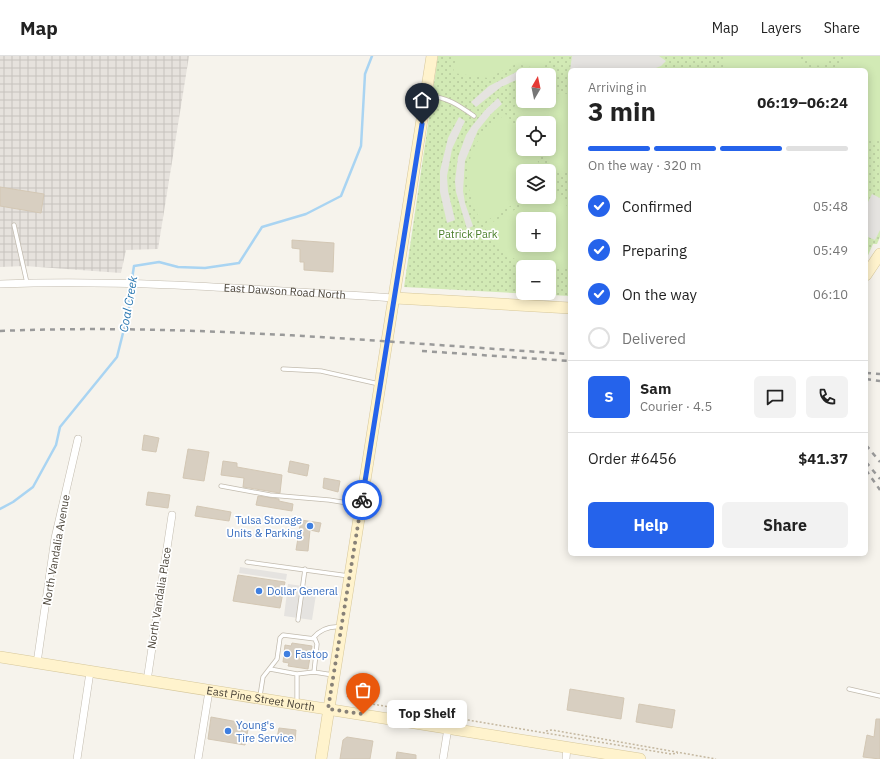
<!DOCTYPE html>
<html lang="en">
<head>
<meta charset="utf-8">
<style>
  body { margin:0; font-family:"IBM Plex Sans",sans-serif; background:#f2f2f2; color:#222; height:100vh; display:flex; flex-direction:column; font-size:15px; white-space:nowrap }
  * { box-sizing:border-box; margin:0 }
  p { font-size:13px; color:#767676 }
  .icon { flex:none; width:22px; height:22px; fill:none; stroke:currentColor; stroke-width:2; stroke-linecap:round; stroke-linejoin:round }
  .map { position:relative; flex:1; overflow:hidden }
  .details { position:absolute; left:568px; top:12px; width:300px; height:488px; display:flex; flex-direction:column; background:#fff; border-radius:6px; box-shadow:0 2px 10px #0003 }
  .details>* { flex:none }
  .needle { width:26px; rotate:9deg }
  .fabs { position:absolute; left:516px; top:12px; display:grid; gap:8px }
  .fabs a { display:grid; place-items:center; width:40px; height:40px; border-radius:6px; background:#fff; box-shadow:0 2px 10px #0003; font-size:20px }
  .pin { position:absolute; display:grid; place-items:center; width:34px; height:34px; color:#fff; margin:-41px -17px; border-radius:50% 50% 50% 0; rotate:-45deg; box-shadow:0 0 4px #0007 }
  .pin .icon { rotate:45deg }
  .courier { position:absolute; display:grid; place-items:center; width:40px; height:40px; margin:-20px; border:3px solid #2563eb; border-radius:50%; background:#fff; color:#222; box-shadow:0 1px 5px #0007 }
  .bubble { position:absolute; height:28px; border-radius:6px; background:#fff; box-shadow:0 2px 10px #0003; font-size:13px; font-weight:700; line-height:28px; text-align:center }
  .head em { font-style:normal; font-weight:700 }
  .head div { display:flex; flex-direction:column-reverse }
  .head { display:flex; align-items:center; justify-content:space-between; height:68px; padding:0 20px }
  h1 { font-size:26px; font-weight:700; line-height:30px }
  .bar { display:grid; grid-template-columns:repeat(4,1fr); gap:6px 4px; align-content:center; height:48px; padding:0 20px }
  .bar i { height:5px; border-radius:3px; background:#e0e0e0 }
  .bar .active { background:#2563eb }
  .bar p { grid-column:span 4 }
  .line { display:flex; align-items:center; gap:10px; padding:0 20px; border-top:1px solid #e0e0e0 }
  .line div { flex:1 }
  .round { display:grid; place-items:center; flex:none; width:42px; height:42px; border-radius:6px; background:#f2f2f2 }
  ol { padding:0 20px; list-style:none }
  li { display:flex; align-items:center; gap:12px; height:44px }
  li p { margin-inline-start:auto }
  li .icon { padding:4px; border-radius:50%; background:#2563eb; color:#fff; stroke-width:4 }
  li:last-child { color:#767676 }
  li i { width:22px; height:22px; border:2px solid #e0e0e0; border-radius:50% }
  .primary-button { display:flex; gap:8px; margin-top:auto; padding:8px 20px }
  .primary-button a { flex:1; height:46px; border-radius:6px; background:#2563eb; color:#fff; font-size:16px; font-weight:700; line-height:46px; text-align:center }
  .primary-button a+a { background:#f2f2f2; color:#222 }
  header { display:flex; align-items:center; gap:24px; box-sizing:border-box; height:56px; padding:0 20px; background:#fff; border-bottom:1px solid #e0e0e0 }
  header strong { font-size:19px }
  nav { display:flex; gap:22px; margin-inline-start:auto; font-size:14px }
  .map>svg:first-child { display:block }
  .industrial { fill:url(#industrial-grid) }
  .grass { fill:url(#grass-dots); fill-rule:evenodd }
  .pitch { fill:#d2eab5; fill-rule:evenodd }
  .parking { fill:#e5e3e0 }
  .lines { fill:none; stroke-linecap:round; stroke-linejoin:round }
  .stream { stroke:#a9d4f2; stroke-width:2.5 }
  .building { fill:#d8cfc1; stroke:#d3c7b4 }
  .lane-casing { stroke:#c2bbae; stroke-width:5 }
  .street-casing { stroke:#c2bbae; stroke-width:8 }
  .secondary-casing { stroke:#d6c79b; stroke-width:12 }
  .path { stroke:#c4b79f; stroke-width:1.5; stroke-dasharray:2 2; stroke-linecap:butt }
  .lane { stroke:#fff; stroke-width:3.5 }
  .street { stroke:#fff; stroke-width:7 }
  .secondary { stroke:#fff3cd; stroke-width:11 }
  .rail { stroke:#9a9a9a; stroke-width:2.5; stroke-dasharray:5 5; stroke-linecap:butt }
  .done { stroke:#878178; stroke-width:4; stroke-dasharray:0 7.2 }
  .route { stroke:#2563eb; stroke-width:5 }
  .shop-dot { fill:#3f7fe0; stroke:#fff; stroke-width:1.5 }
  .labels { text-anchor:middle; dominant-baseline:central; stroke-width:3.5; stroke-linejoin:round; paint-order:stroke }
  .park-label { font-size:11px; fill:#4a7f2a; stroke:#fff }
  .street-label { font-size:11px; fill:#4b4439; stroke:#fff }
  .shop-label { font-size:11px; fill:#366cbe; stroke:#fff; text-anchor:start }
  .water-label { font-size:12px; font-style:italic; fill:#2e7ab2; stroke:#fff }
</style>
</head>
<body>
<header>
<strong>Map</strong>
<nav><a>Map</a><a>Layers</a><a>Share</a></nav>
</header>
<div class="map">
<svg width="880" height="703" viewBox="0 0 880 703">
  <defs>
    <pattern id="industrial-grid" width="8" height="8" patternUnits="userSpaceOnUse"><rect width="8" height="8" fill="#e6e2dd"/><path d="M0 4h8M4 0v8" fill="none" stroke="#c7c3be"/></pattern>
    <pattern id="grass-dots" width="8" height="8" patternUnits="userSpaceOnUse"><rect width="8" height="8" fill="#d2eab5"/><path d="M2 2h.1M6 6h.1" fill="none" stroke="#b6ca9c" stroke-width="1.8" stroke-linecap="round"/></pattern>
  </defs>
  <rect width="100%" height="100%" fill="#f6f3ec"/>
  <path class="industrial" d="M 0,0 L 189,0 L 158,193 L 126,194 L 121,217 L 25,210 L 0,211 Z"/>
  <path class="grass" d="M 438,0 L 880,0 L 880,181 L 877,188 L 873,188 L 866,204 L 866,14 L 570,14 L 570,240 L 404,231 ZM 523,19 L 549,19 L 549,45 L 523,45 ZM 523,67 L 549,67 L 549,93 L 523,93 ZM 523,115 L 549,115 L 549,141 L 523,141 ZM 523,163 L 549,163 L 549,189 L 523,189 ZM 523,211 L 549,211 L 549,237 L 523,237 Z"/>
  <path class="pitch" d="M 456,0 L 549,0 L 547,8 L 541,13 L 516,8 L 488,22 L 453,17 Z
    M 725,0 L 795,0 L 807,14 L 723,14 Z
    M 806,0 L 835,0 L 822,10 L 814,9 Z
    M 851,0 L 880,0 L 880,82 L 873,86 L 866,77 L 866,14 L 831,14 Z
    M 553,37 L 570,38 L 570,111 L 562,116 L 554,115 L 539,93 L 549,93 L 549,67 L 523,68 L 512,52 L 524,45 L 549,45 L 549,38 Z
    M 506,58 L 523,83 L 523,93 L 530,93 L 544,115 L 523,115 L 523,141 L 525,141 L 483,167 C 466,143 462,108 479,83 C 486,73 496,65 506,58 Z
    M 549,134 L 557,135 L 570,155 L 569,212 L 549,213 L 549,211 C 515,211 503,196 484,171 L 537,141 L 549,141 ZM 523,163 L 549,163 L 549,189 L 523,189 Z"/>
  <path class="parking" d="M 572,0 L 659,0 L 666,5 L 661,10 L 651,14 L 570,14 Z
    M 520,14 L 523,21 L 501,31 L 476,51 L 471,46 L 489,30 Z
    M 498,42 L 502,48 L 491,58 L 478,74 L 465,105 L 463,135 L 465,147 L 473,170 L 467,173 L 456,136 L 455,125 L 458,101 L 466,79 L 472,70 L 486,53 Z
    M 459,61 L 465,65 L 452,93 L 447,120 L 448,135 L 455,164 L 447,167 L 440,136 L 440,115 L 448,82 Z
    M 872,138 L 880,142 L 880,174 L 875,184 L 868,181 L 866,184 L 866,150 Z
    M 240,511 L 287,518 L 286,524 L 239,517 Z
    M 288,528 L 317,532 L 312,564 L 284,560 Z"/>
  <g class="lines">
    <path class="stream" d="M 0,453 L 13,446 L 33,431 L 56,389 L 60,371 L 117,301 L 129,253 L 129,242 L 134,210 L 159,206 L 178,211 L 205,212 L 239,207 L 262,171 L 306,158 L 341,140 L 361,90 L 365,18 L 372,0"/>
  </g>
  <path class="building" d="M 0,131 L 44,138 L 41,157 L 0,150 Z
    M 292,184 L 334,187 L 333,216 L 304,214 L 304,206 L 300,206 L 300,193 L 292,192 Z
    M 144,379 L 159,382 L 156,396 L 142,394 Z
    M 188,393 L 209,396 L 204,425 L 183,422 Z
    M 223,405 L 237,407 L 237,411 L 282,419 L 280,437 L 243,431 L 244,422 L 221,419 Z
    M 290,405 L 309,409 L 307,420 L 288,416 Z
    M 324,422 L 340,425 L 338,436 L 323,432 Z
    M 148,436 L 170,439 L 168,452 L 146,449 Z
    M 258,440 L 279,443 L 279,445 L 293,448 L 292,455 L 256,449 Z
    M 197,450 L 231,456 L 229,465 L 195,460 Z
    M 301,464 L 321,467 L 319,476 L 310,474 L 308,495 L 296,494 Z
    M 238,519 L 285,526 L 280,552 L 233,545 Z
    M 292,587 L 312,590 L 308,613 L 288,610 L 289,607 L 283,606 L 285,589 L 291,590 Z
    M 570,633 L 624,642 L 621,663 L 567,654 Z
    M 639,648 L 675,654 L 672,672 L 636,666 Z
    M 211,661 L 249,668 L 245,689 L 208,683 Z
    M 876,663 L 880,663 L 880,703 L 863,701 L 867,679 L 874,681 Z
    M 279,672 L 296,674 L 295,685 L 277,682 Z
    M 347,681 L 373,685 L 370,703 L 340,703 L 343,684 Z
    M 397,696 L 416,699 L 416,703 L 396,703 Z"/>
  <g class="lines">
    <defs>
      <path id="lane" d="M 427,39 C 448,42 457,48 474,60
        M 14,169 L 27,227
        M 283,313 L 321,315 L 379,328
        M 221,430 L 270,439 L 329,444 L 360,449
        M 247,506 L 349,520
        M 298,564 L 305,513
        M 313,582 C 320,574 329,570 340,571
        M 270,613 L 297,618 L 314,616
        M 297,618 L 297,647
        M 849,633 L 880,640
        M 260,640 L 263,621 L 277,603 L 280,582 L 283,579 L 315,583 L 317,588 L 314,616 L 333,619"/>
      <g id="street">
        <path id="s1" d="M 0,228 C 132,223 263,234 395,242"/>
        <path d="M 37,607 L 55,482 L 78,383"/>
        <path d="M 147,625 L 172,459"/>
        <path d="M 77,703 L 90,616"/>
        <path d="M 198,703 L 209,635"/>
        <path d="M 443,703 L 448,672"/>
        <path d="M 566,703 L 567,691"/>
      </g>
      <g id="secondary">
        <path d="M 866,219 L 880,198"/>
        <path d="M 395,242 L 570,252"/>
        <path id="s2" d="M 0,601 L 640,703"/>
        <path d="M 321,703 L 432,0"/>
      </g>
    </defs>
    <use href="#lane" class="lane-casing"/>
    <use href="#street" class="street-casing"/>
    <use href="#secondary" class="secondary-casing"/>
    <path class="path" d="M 347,640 L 354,645 L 671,698 L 678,697
      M 546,675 L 552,674 L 716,703"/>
    <use href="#lane" class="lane"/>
    <use href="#street" class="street"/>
    <use href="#secondary" class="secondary"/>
    <path class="rail" d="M 0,275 C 190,267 381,286 570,298
      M 422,295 L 570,305
      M 866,317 L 880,318
      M 866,323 L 880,325
      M 866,389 L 880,406
      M 866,406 L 880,423
      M 866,414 L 880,434"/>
  </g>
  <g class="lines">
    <path class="done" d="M 362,444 L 328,653 L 363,658"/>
    <path class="route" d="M 362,444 L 422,68"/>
  </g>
  <g class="shop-dot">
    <circle cx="310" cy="470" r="4"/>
    <circle cx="259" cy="535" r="4"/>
    <circle cx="287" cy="598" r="4"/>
    <circle cx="228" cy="675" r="4"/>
  </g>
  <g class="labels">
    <g class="park-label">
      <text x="468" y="178">Patrick Park</text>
    </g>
    <g class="street-label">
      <text stroke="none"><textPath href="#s1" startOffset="285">East Dawson Road North</textPath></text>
      <text transform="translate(56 494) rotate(-80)">North Vandalia Avenue</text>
      <text transform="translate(159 542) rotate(-81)">North Vandalia Place</text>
      <text stroke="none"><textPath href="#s2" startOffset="264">East Pine Street North</textPath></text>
    </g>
    <g class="shop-label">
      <text x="302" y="464" text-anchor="end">Tulsa Storage<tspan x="302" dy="13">Units &amp; Parking</tspan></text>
      <text x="267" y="535">Dollar General</text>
      <text x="295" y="598">Fastop</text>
      <text x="236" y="669">Young's<tspan x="236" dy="13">Tire Service</tspan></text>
    </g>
    <g class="water-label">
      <text transform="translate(128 248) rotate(-80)">Coal Creek</text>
    </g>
  </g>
</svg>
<div class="fabs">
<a><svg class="needle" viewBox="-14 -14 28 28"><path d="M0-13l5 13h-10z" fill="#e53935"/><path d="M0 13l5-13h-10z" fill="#767676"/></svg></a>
<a><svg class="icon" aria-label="locate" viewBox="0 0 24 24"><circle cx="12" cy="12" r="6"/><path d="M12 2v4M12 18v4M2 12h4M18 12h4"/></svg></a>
<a><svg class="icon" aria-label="layers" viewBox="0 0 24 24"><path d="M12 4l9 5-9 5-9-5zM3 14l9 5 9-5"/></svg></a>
<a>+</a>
<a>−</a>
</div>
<div class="pin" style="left:363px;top:658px;background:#ea580c"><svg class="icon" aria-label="bag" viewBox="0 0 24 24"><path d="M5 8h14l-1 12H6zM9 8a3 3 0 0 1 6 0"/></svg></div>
<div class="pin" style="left:422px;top:68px;background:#1f2937"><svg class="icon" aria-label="home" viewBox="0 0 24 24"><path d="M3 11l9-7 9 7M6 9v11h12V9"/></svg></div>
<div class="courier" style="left:362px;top:444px"><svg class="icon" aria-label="bike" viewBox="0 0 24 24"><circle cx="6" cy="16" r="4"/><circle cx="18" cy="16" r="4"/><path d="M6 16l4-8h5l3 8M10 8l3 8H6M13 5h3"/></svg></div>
<div class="bubble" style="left:387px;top:644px;width:80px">Top Shelf</div>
<section class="details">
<div class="head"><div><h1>3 min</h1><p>Arriving in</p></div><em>06:19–06:24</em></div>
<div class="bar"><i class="active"></i><i class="active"></i><i class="active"></i><i></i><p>On the way · 320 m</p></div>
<ol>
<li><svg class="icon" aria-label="check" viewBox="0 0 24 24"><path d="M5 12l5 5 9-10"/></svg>Confirmed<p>05:48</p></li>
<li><svg class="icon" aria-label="check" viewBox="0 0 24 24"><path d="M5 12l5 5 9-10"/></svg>Preparing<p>05:49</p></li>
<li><svg class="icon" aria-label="check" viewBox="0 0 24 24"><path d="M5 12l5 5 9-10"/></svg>On the way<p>06:10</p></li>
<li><i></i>Delivered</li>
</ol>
<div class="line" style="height:72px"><b class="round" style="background:#2563eb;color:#fff">S</b><div><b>Sam</b><p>Courier · 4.5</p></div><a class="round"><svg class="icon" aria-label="chat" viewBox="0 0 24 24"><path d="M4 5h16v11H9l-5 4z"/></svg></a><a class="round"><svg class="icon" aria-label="phone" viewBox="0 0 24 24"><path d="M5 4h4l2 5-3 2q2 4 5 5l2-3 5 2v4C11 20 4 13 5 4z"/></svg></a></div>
<div class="line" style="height:52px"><div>Order #6456</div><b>$41.37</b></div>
<div class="primary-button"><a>Help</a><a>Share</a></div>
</section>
</div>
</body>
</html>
